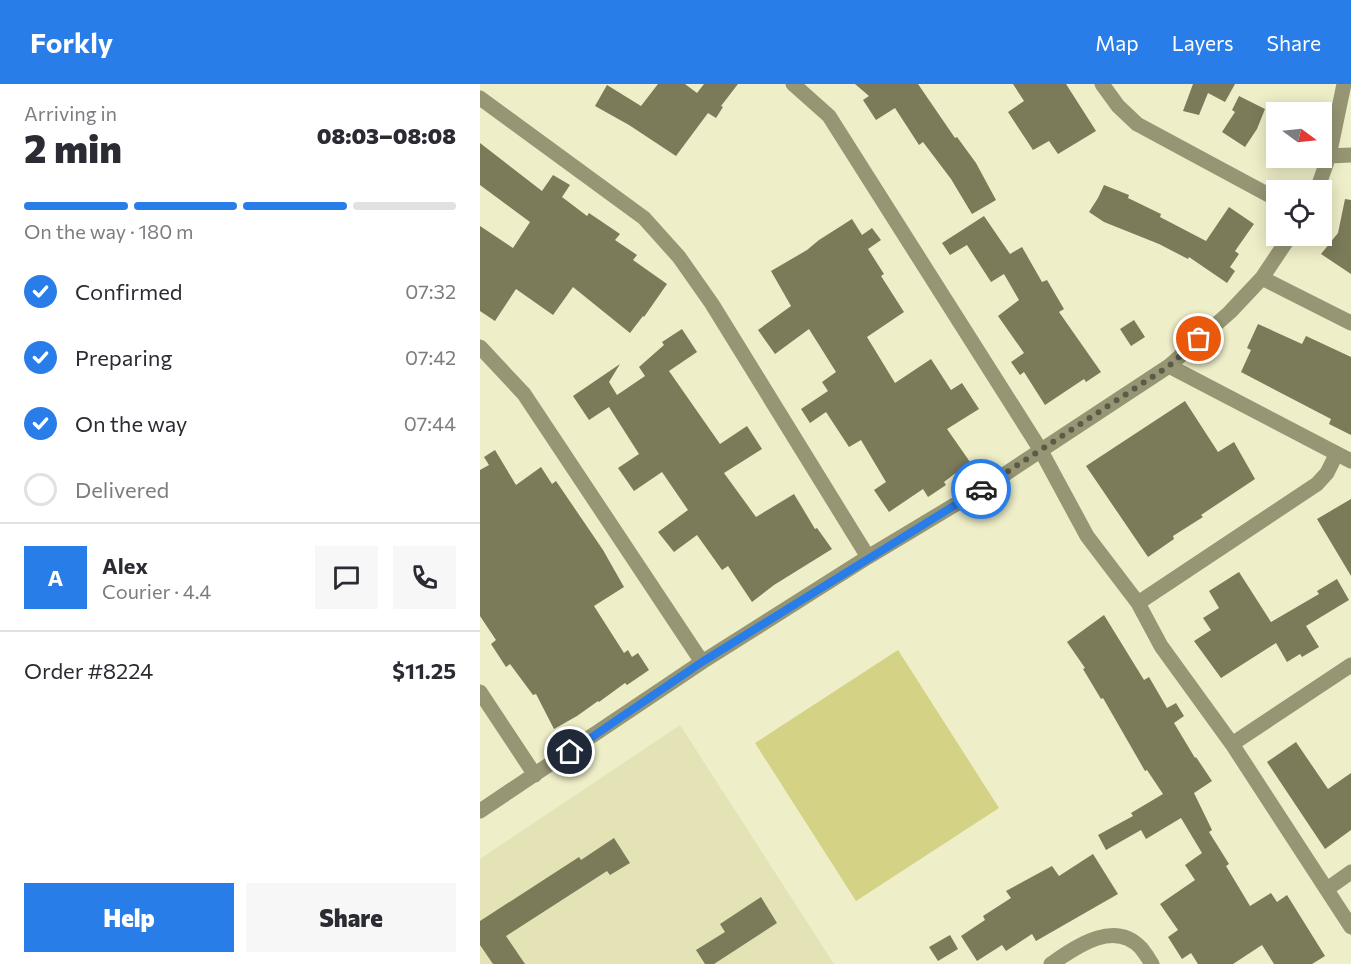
<!DOCTYPE html>
<html lang="en">
<head>
<meta charset="utf-8">
<style>
  body { margin:0; font-family:Commissioner,sans-serif; background:#f7f7f7; color:#2b2b33; height:100vh; display:flex; flex-direction:column; font-size:22px; white-space:nowrap }
  * { box-sizing:border-box; margin:0 }
  p { font-size:20px; color:#7c7c81 }
  .icon { flex:none; width:33px; height:33px; fill:none; stroke:currentColor; stroke-width:2; stroke-linecap:round; stroke-linejoin:round }
  .map { position:relative; flex:1; overflow:hidden }
  .side { display:flex; flex-direction:column; background:#fff; width:480px }
  .side>* { flex:none }
  .needle { width:39px; rotate:105deg }
  .tools { position:absolute; left:786px; top:18px; display:grid; gap:12px }
  .tools a { display:grid; place-items:center; width:66px; height:66px; border-radius:0px; background:#fff; box-shadow:0 3px 15px #0003; font-size:30px }
  .pin { position:absolute; display:grid; place-items:center; width:51px; height:51px; color:#fff; margin:-26px; border:3px solid #fff; border-radius:50%; box-shadow:0 2px 6px #0007 }
  .courier { position:absolute; display:grid; place-items:center; width:60px; height:60px; margin:-30px; border:4px solid #297de8; border-radius:50%; background:#fff; color:#222; box-shadow:0 2px 8px #0007 }
  .overview em { font-style:normal; font-weight:800 }
  .overview div { display:flex; flex-direction:column-reverse }
  .overview { display:flex; align-items:center; justify-content:space-between; height:102px; padding:0 24px }
  h1 { font-size:39px; font-weight:800; line-height:45px }
  .bar { display:grid; grid-template-columns:repeat(4,1fr); gap:9px 6px; align-content:center; height:72px; padding:0 24px }
  .bar i { height:8px; border-radius:4px; background:#e1e1e2 }
  .bar .selected { background:#297de8 }
  .bar p { grid-column:span 4 }
  .line { display:flex; align-items:center; gap:15px; padding:0 24px; border-top:2px solid #e1e1e2 }
  .line div { flex:1 }
  .round { display:grid; place-items:center; flex:none; width:63px; height:63px; border-radius:0px; background:#f7f7f7 }
  ol { padding:0 24px; list-style:none }
  li { display:flex; align-items:center; gap:18px; height:66px }
  li p { margin-inline-start:auto }
  li .icon { padding:6px; border-radius:50%; background:#297de8; color:#fff; stroke-width:4 }
  li:last-child { color:#7c7c81 }
  li i { width:33px; height:33px; border:3px solid #e1e1e2; border-radius:50% }
  .primary-button { display:flex; gap:12px; margin-top:auto; padding:12px 24px }
  .primary-button a { flex:1; height:69px; border-radius:0px; background:#297de8; color:#fff; font-size:24px; font-weight:800; line-height:69px; text-align:center }
  .primary-button a+a { background:#f7f7f7; color:#2b2b33 }
  header { display:flex; align-items:center; gap:36px; box-sizing:border-box; height:84px; padding:0 30px; background:#297de8; color:#fff }
  header strong { font-size:28px }
  nav { display:flex; gap:33px; margin-inline-start:auto; font-size:21px }
  main { display:flex; flex:1; min-height:0 }
  .map>svg:first-child { display:block }
  .built { fill:#e3e3b6 }
  .green { fill:#d4d285 }
  .building { fill:#7b7a59 }
  .lines { fill:none; stroke-linecap:round; stroke-linejoin:round }
  .minor { stroke:#969675; stroke-width:15 }
  .done { stroke:#5c5b47; stroke-width:6; stroke-dasharray:0 10.8 }
  .route { stroke:#297de8; stroke-width:8 }
</style>
</head>
<body>
<header>
<strong>Forkly</strong>
<nav><a>Map</a><a>Layers</a><a>Share</a></nav>
</header>
<main>
<section class="side">
<div class="overview"><div><h1>2 min</h1><p>Arriving in</p></div><em>08:03–08:08</em></div>
<div class="bar"><i class="selected"></i><i class="selected"></i><i class="selected"></i><i></i><p>On the way · 180 m</p></div>
<ol>
<li><svg class="icon" aria-label="check" viewBox="0 0 24 24"><path d="M5 12l5 5 9-10"/></svg>Confirmed<p>07:32</p></li>
<li><svg class="icon" aria-label="check" viewBox="0 0 24 24"><path d="M5 12l5 5 9-10"/></svg>Preparing<p>07:42</p></li>
<li><svg class="icon" aria-label="check" viewBox="0 0 24 24"><path d="M5 12l5 5 9-10"/></svg>On the way<p>07:44</p></li>
<li><i></i>Delivered</li>
</ol>
<div class="line" style="height:108px"><b class="round" style="background:#297de8;color:#fff">A</b><div><b>Alex</b><p>Courier · 4.4</p></div><a class="round"><svg class="icon" aria-label="chat" viewBox="0 0 24 24"><path d="M4 5h16v11H9l-5 4z"/></svg></a><a class="round"><svg class="icon" aria-label="phone" viewBox="0 0 24 24"><path d="M5 4h4l2 5-3 2q2 4 5 5l2-3 5 2v4C11 20 4 13 5 4z"/></svg></a></div>
<div class="line" style="height:78px"><div>Order #8224</div><b>$11.25</b></div>
<div class="primary-button"><a>Help</a><a>Share</a></div>
</section>
<div class="map">
<svg width="871" height="880" viewBox="0 0 871 880">
  <rect width="100%" height="100%" fill="#eeeec8"/>
  <path class="built" d="M 200,641 L 354,880 L 0,880 L 0,775 Z"/>
  <path class="green" d="M 418,566 L 519,724 L 376,817 L 275,659 Z"/>
  <path class="building" d="M 178,0 L 205,0 L 217,9 L 224,0 L 258,0 L 241,22 L 243,23 L 236,34 L 228,29 L 196,72 L 149,41 L 115,22 L 127,1 L 161,22 Z
    M 375,0 L 438,0 L 475,54 L 477,53 L 496,79 L 516,116 L 492,130 L 471,95 L 443,58 L 439,61 L 415,24 L 396,36 L 383,16 L 389,12 Z
    M 533,0 L 586,0 L 616,47 L 578,70 L 569,57 L 553,66 L 528,28 L 544,17 Z
    M 713,0 L 755,0 L 745,18 L 728,9 L 719,31 L 703,27 Z
    M 759,12 L 785,25 L 777,45 L 765,63 L 742,48 L 755,28 L 752,26 Z
    M 0,59 L 62,107 L 73,91 L 90,101 L 82,113 L 107,132 L 109,129 L 140,150 L 135,156 L 157,171 L 153,176 L 187,200 L 164,233 L 163,232 L 150,249 L 93,203 L 73,231 L 36,205 L 15,237 L 0,227 L 0,142 L 33,164 L 50,138 L 0,101 Z
    M 624,101 L 649,111 L 648,114 L 681,130 L 680,133 L 726,157 L 749,123 L 774,140 L 755,167 L 759,170 L 750,183 L 755,187 L 747,199 L 709,173 L 708,175 L 679,160 L 624,138 L 609,128 L 618,114 Z
    M 865,115 L 871,116 L 871,190 L 841,170 L 858,149 Z
    M 504,132 L 530,170 L 542,163 L 562,198 L 567,196 L 584,225 L 579,228 L 621,288 L 606,298 L 604,295 L 565,321 L 544,288 L 540,291 L 531,278 L 544,269 L 518,232 L 539,216 L 524,190 L 511,198 L 487,161 L 470,171 L 462,159 Z
    M 372,135 L 382,151 L 392,144 L 401,156 L 388,165 L 404,190 L 401,192 L 424,228 L 387,253 L 415,299 L 451,275 L 471,306 L 482,299 L 499,325 L 467,345 L 490,378 L 464,398 L 466,401 L 448,413 L 443,405 L 409,428 L 394,406 L 406,398 L 381,356 L 369,363 L 346,328 L 330,339 L 321,325 L 348,307 L 342,298 L 356,288 L 329,245 L 295,270 L 278,246 L 311,222 L 291,187 L 327,166 L 339,156 Z
    M 654,236 L 665,253 L 651,262 L 640,245 Z
    M 778,240 L 822,260 L 826,252 L 871,273 L 871,351 L 849,340 L 851,335 L 761,288 L 771,266 L 767,264 Z
    M 202,245 L 217,268 L 189,287 L 240,360 L 267,342 L 282,365 L 244,389 L 276,433 L 314,410 L 335,445 L 337,444 L 352,465 L 294,501 L 272,518 L 248,482 L 242,486 L 217,451 L 194,468 L 178,448 L 208,426 L 182,388 L 154,407 L 138,384 L 159,370 L 129,323 L 109,336 L 93,312 L 140,280 L 129,298 L 137,311 L 165,292 L 159,283 L 184,261 L 182,258 Z
    M 705,317 L 738,368 L 754,358 L 775,395 L 721,431 L 723,433 L 693,452 L 694,455 L 668,473 L 606,382 Z
    M 15,366 L 36,401 L 61,383 L 72,400 L 76,397 L 123,466 L 144,503 L 114,522 L 144,569 L 148,566 L 152,573 L 158,569 L 169,586 L 147,601 L 145,599 L 119,618 L 118,617 L 97,632 L 74,645 L 56,610 L 53,611 L 30,580 L 26,583 L 11,560 L 16,556 L 0,532 L 0,386 L 9,381 L 4,373 Z
    M 871,415 L 871,492 L 837,435 Z
    M 759,488 L 791,538 L 839,510 L 837,507 L 857,495 L 869,516 L 826,542 L 839,563 L 822,573 L 820,570 L 807,578 L 796,559 L 741,594 L 714,557 L 731,546 L 723,534 L 739,524 L 729,507 Z
    M 624,531 L 664,596 L 669,593 L 687,624 L 696,619 L 704,632 L 694,639 L 715,674 L 716,673 L 732,697 L 714,709 L 732,746 L 729,748 L 749,780 L 746,782 L 770,822 L 791,809 L 797,818 L 807,811 L 845,872 L 832,880 L 794,880 L 782,861 L 753,880 L 718,880 L 711,869 L 702,875 L 688,853 L 698,846 L 680,820 L 715,796 L 705,781 L 722,769 L 701,734 L 666,755 L 661,746 L 626,766 L 618,751 L 653,732 L 651,729 L 683,710 L 667,686 L 665,687 L 623,614 L 621,615 L 603,585 L 605,584 L 587,558 Z
    M 816,658 L 848,705 L 871,689 L 871,746 L 845,765 L 787,678 Z
    M 134,754 L 150,779 L 130,791 L 127,787 L 26,852 L 45,880 L 13,880 L 0,861 L 0,837 L 99,773 L 101,776 Z
    M 613,770 L 638,810 L 556,857 L 552,850 L 526,867 L 522,861 L 497,877 L 481,852 L 505,836 L 503,832 L 531,814 L 526,807 L 572,782 L 579,792 Z
    M 281,813 L 297,839 L 234,880 L 225,880 L 216,866 L 245,848 L 240,840 Z
    M 470,851 L 478,865 L 458,877 L 449,863 Z"/>
  <g class="lines">
    <path class="minor" d="M 313,0 L 349,32 L 560,365 L 607,452 L 658,519
      M 622,0 L 638,22 L 657,40 L 796,115
      M 0,14 L 164,134 L 199,173 L 232,220 L 388,473
      M 849,72 L 871,71
      M 837,106 L 849,72 L 864,0
      M 782,194 L 871,239
      M 0,263 L 44,310 L 222,578
      M 689,282 L 871,377
      M 856,371 L 847,389 L 837,400 L 658,519 L 681,562 L 752,660 L 871,843
      M 0,608 L 55,691
      M 752,660 L 871,581
      M 0,727 L 222,578 L 388,473 L 516,396 L 689,282 L 750,228 L 782,194 L 810,152
      M 847,805 L 871,788
      M 571,880 C 596,863 634,835 661,864 C 665,869 669,875 672,880"/>
  </g>
  <g class="lines">
    <path class="done" d="M 501,405 L 689,282 L 719,255"/>
    <path class="route" d="M 90,668 L 222,578 L 501,405"/>
  </g>
</svg>
<div class="tools">
<a><svg class="needle" viewBox="-14 -14 28 28"><path d="M0-13l5 13h-10z" fill="#e53935"/><path d="M0 13l5-13h-10z" fill="#7c7c81"/></svg></a>
<a><svg class="icon" aria-label="locate" viewBox="0 0 24 24"><circle cx="12" cy="12" r="6"/><path d="M12 2v4M12 18v4M2 12h4M18 12h4"/></svg></a>
</div>
<div class="pin" style="left:719px;top:255px;background:#ea580c"><svg class="icon" aria-label="bag" viewBox="0 0 24 24"><path d="M5 8h14l-1 12H6zM9 8a3 3 0 0 1 6 0"/></svg></div>
<div class="pin" style="left:90px;top:668px;background:#1f2937"><svg class="icon" aria-label="home" viewBox="0 0 24 24"><path d="M3 11l9-7 9 7M6 9v11h12V9"/></svg></div>
<div class="courier" style="left:501px;top:405px"><svg class="icon" aria-label="car" viewBox="0 0 24 24"><path d="M5 17H2v-5l4-1 3-4h7l3 4 3 1v5h-3M9 17h6M6 11h13"/><circle cx="7" cy="17" r="2"/><circle cx="17" cy="17" r="2"/></svg></div>
</div>
</main>
</body>
</html>
